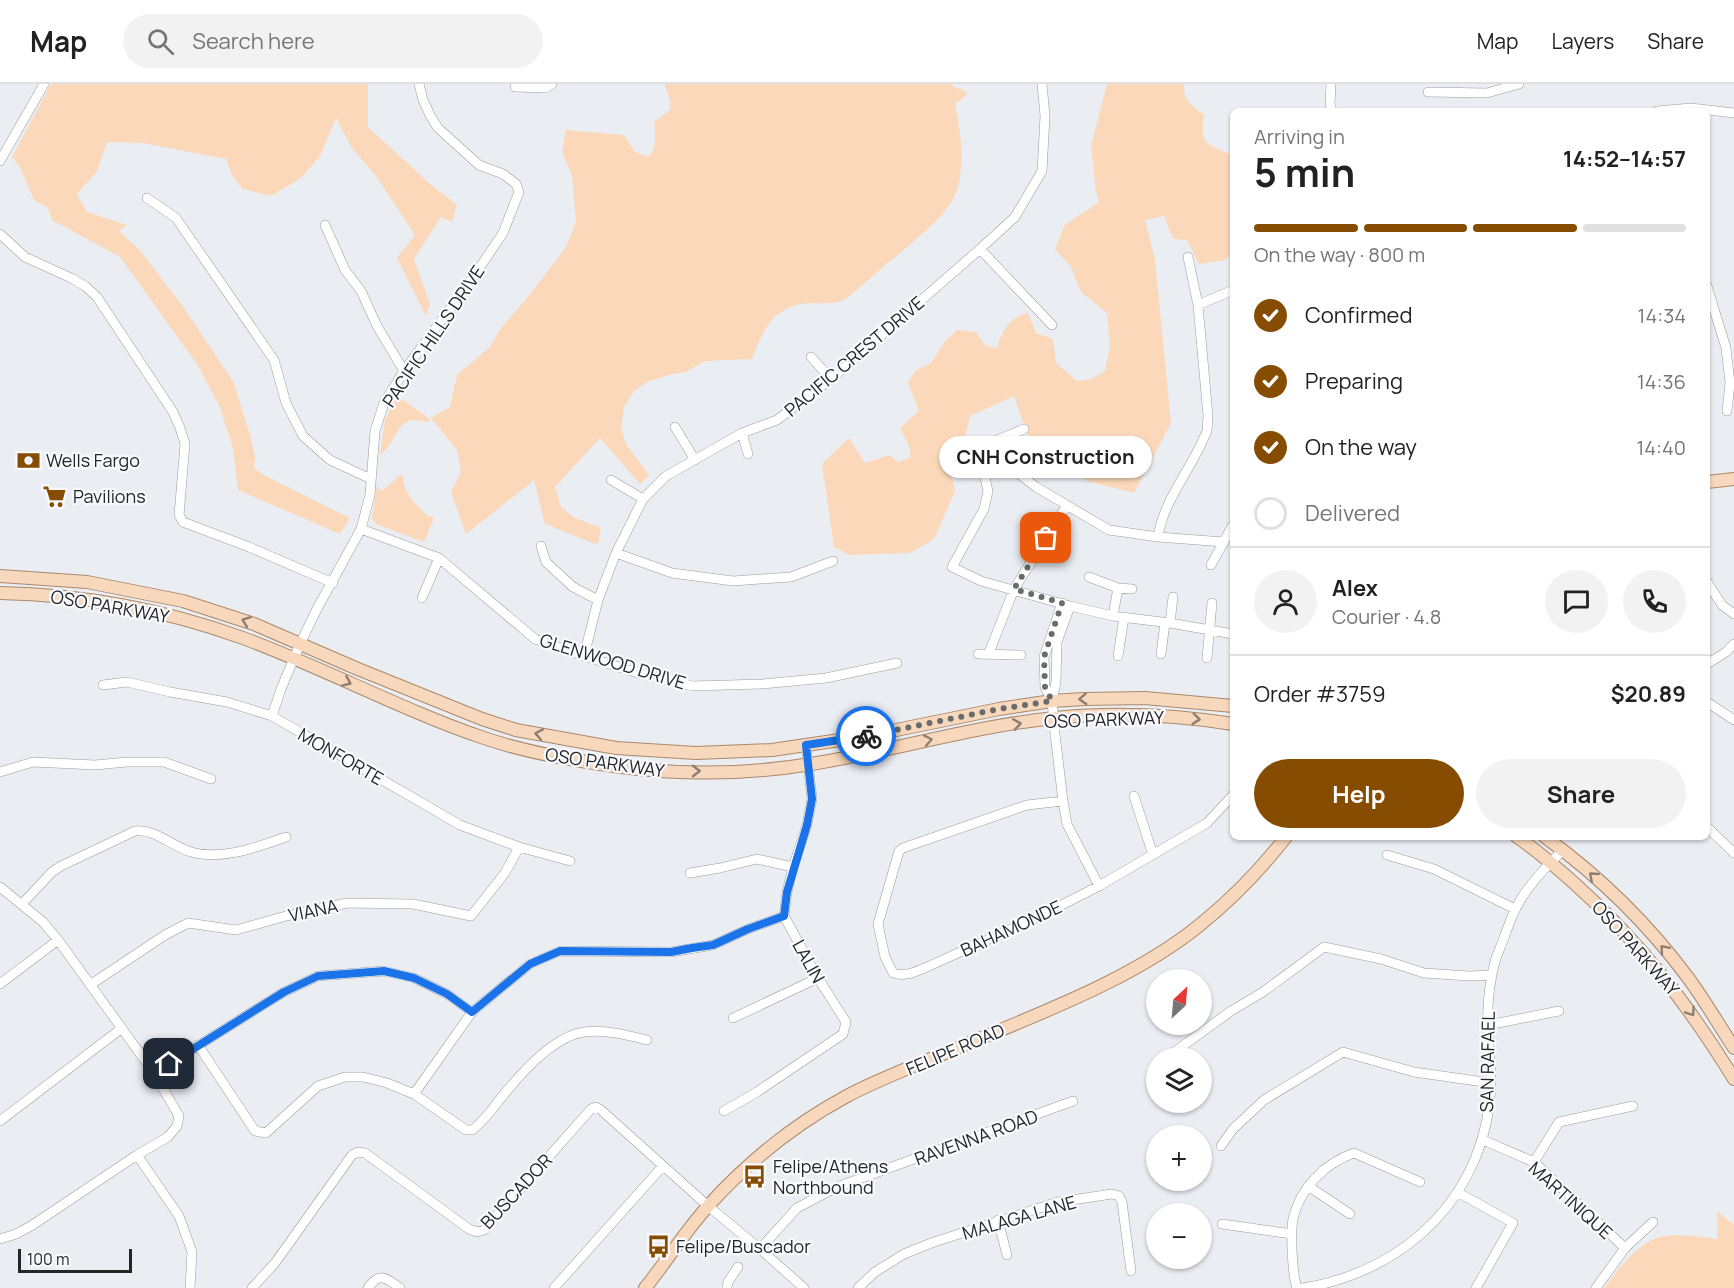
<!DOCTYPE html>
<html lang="en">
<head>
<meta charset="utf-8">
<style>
  body { margin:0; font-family:Manrope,sans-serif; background:#f2f2f2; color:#222; height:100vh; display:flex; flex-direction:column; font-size:22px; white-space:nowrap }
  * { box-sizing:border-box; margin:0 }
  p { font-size:20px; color:#767676 }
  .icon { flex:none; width:33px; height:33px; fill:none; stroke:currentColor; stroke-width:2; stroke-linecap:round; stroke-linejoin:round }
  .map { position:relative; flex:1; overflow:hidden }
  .details { position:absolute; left:1230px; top:24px; width:480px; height:732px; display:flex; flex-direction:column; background:#fff; border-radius:9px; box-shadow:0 2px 4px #0004 }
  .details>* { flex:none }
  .needle { width:39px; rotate:26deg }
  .fabs { position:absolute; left:1146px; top:885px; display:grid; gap:12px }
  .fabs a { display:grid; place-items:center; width:66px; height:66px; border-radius:50%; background:#fff; box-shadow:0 2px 4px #0004; font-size:30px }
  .scale { position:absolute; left:18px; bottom:15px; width:114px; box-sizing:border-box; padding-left:6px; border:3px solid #242526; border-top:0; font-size:16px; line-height:21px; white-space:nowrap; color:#242526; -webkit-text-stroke:4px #f8fafe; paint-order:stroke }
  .pin { position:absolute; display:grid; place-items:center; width:51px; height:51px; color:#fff; margin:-26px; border-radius:12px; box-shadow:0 3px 9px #0006 }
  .courier { position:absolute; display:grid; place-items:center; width:60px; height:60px; margin:-30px; border:4px solid #1a73e8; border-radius:50%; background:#fff; color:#222; box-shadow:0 2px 8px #0007 }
  .bubble { position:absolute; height:42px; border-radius:21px; background:#fff; box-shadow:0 2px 4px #0004; font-size:20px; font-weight:700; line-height:42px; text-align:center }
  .headline em { font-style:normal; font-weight:700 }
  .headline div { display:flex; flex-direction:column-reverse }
  .headline { display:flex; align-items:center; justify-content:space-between; height:102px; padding:0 24px }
  h1 { font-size:39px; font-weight:700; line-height:45px }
  .bar { display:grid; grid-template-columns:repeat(4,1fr); gap:9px 6px; align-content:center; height:72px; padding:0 24px }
  .bar i { height:8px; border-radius:4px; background:#e0e0e0 }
  .bar .active { background:#864c01 }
  .bar p { grid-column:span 4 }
  .line { display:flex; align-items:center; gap:15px; padding:0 24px; border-top:2px solid #e0e0e0 }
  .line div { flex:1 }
  .round { display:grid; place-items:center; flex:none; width:63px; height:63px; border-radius:32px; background:#f2f2f2 }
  ol { padding:0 24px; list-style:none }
  li { display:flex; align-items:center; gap:18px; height:66px }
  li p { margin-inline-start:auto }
  li .icon { padding:6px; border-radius:50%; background:#864c01; color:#fff; stroke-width:4 }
  li:last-child { color:#767676 }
  li i { width:33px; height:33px; border:3px solid #e0e0e0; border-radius:50% }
  .action { display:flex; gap:12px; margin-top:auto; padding:12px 24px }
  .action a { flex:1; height:69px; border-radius:36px; background:#864c01; color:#fff; font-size:24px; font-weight:700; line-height:69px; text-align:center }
  .action a+a { background:#f2f2f2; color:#222 }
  header { display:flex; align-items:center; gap:36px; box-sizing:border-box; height:84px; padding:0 30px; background:#fff; border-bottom:2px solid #e0e0e0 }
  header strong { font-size:28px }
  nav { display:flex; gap:33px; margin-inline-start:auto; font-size:21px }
  .search { width:420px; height:54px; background:#f2f2f2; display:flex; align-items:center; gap:15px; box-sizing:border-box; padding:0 21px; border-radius:33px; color:#767676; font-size:22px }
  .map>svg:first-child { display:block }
  .green { fill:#fbd8ba }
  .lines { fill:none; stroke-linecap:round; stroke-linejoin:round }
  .minor-casing { stroke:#999ca0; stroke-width:10 }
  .major-casing { stroke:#ab886a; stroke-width:14 }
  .minor { stroke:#fff; stroke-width:9 }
  .major { stroke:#f8d8bc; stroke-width:12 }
  .oneway { stroke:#8e7e71 }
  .done { stroke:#696b6d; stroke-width:6; stroke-dasharray:0 10.8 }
  .route { stroke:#1a73e8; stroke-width:8 }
  .labels { text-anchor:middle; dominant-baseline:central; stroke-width:4.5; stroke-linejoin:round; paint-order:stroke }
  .street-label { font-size:18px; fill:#242526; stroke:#f8fafe }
  .poi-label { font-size:18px; fill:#242526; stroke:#f8fafe; text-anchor:start }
</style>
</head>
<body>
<header>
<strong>Map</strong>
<div class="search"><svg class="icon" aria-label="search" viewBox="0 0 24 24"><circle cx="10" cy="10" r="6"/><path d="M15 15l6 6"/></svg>Search here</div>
<nav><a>Map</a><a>Layers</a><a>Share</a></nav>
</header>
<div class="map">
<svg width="1734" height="1204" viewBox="0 0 1734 1204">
  <rect width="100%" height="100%" fill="#eaedf2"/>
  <path class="green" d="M 51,0 L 368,0 L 368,43 L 430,100 L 457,121 L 452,138 L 441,133 L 414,175 L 430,220 L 426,232 L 397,174 L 415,151 L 376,92 L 352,64 L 336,34 L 320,72 L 301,94 L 271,112 L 243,105 L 233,93 L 226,75 L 143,59 L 107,58 L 97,87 L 77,110 L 87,128 L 127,141 L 119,147 L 138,164 L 184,224 L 234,299 L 250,351 L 255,372 L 254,384 L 262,390 L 350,434 L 340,450 L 238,406 L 233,364 L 219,321 L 197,280 L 120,173 L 52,136 L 48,124 L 34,116 L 21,85 L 12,73 Z
    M 664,0 L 951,0 L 954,3 L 966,7 L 967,11 L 955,20 C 961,50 967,86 953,115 C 943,135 902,168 884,182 C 876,189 849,214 842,217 C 833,220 819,219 810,219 C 773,222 764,244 752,275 L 705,277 L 686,288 L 668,291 L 649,297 L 634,307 L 624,323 L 621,344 L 626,360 L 649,391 L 640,400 L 600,354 L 555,403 L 561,423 L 575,434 L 601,444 L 598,461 L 545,440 L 534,396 L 466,450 L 451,408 L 461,388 L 457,366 L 431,334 L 450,323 L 457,291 L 490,263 L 501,244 L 528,213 L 566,163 L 576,137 L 572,91 L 562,68 L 566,46 L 624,51 L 635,68 L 649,73 C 657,63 656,51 654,38 L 670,26 L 671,18 Z
    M 1107,0 L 1184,0 C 1182,16 1193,22 1204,31 C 1200,59 1205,60 1229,70 L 1233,68 L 1233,169 L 1225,176 L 1199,180 L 1187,156 L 1173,155 L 1164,132 L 1145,136 L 1155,176 L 1171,339 L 1134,409 L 1087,397 L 1031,361 L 1014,312 L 970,332 L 965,353 L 947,374 L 955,407 L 934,455 L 910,469 L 849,471 L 834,463 L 822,380 L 849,354 L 865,379 L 890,371 L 898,378 L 910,374 L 910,364 L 900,344 L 919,327 L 908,299 L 915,287 L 931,279 L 945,257 L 958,246 L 976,248 L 986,262 L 997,264 C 1002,247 1009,233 1028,229 L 1036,249 L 1053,255 L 1056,279 L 1077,297 L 1091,295 L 1105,287 L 1110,262 L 1107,229 L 1081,208 L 1071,183 L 1055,165 L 1065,141 L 1099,118 L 1096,107 L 1091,62 Z
    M 398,310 L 400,314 L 430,335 L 428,338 C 422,338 415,334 409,337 C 394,343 394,363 380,370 L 385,336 Z
    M 399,392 L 403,392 C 403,410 416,420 428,432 L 433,432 L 433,436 L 424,458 L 376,440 L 372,434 L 378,396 L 378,404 L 382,407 Z
    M 1717,1127 L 1734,1141 L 1734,1204 L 1605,1204 C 1617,1185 1641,1155 1665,1152 C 1681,1149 1700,1153 1717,1155 Z"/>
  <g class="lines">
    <defs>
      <path id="minor" d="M 1331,0 L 1330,20 L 1332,27
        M 515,3 L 545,4 L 552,0
        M 1428,8 L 1487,9 L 1519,0
        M 1657,27 L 1691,24 L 1734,29
        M 0,77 L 44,0
        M 147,114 L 176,134 L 274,276 L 286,319 L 303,352 L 330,376 L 371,395
        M 325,141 L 345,186 L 361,207 L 377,242 L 404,287
        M 0,150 L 25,173 L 71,194 L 85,202 L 97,213 L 173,328 L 180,344 L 185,360 L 179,431 L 183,438 L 249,463 L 333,499
        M 980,165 L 1052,241
        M 1707,202 L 1726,264 L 1730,299 L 1727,327
        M 1198,221 L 1233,206
        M 811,273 L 831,295
        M 675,343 L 695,376
        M 1024,345 L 978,364 L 988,407 L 984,425 L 952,483 L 981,497 L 1070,522 L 1113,532 L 1170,539 L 1233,550
        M 742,349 L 748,370
        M 985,389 L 1013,385 L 1036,403 L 1109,446 L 1158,453 L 1224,458
        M 611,396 L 643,415
        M 361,445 L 439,474 L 535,555 L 584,572 L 641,590 L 693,602 L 762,600 L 826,594 L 897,579
        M 1158,453 C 1163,418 1189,388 1203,356 L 1207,347 L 1208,332 L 1198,221 L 1188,173
        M 541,462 L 546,478 L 573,503 L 598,516
        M 616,469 L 672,489 L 733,497 L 791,493 L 833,477
        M 1211,481 L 1233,441
        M 1089,493 L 1118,504 L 1113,532
        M 1707,498 L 1722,521 L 1734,530
        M 1118,504 L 1132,505
        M 422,514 L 439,474
        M 1070,522 L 1057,558 L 1056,598 L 1052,617 L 1055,650 L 1063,717 L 1067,740 L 1099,802
        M 1170,539 L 1173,513
        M 989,569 L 1014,505 L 1067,421
        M 978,570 L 1021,571
        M 1161,570 L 1165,539
        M 584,572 L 598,516 L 616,469 L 643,415 L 666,392 L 742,349 L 777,336 L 831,295 L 980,165 L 1015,133 L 1042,87 L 1045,32 L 1042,0
        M 1118,572 L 1124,533
        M 1207,574 L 1212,519
        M 1707,580 L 1726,568 L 1734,560
        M 103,601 L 127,598 L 170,608 L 227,618 L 272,632 L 460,741 L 519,763 L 570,777
        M 1052,617 L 1045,603 L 1044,573 L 1062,519
        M 1707,618 L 1734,636
        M 272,632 L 281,605 L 300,560 L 317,525 L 361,445 L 370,411 L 375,347 L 384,319 L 404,287 L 474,192 L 503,149 L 519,108 L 516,100 L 503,90 L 479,81 L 438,44 L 431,33 L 423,16 L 419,0
        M 0,688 L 33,678 L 95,681 L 127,678 L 164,678 L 211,695
        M 1134,712 L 1153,771
        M 1063,717 L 1027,721 L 903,764 L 899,767 L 878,840 L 885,873 L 893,889 C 906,893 914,888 927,883 L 1040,832 L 1099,802 L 1207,739 L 1233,711
        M 1707,743 L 1734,769
        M 1387,771 L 1434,785 L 1515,825
        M 690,789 L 720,784 L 757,775 L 793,783
        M 0,803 L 43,838 L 58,856 L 154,989 L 179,1032 L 177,1042 L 168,1053 L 137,1071 L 31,1142 L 16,1150 L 0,1155
        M 22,820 L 52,788 L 61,782 L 135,747 C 154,744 173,763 191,768 C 222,777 257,763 286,753
        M 0,900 L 58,856
        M 90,901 L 165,851 L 188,839 L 236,846 L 286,832 L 347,819 L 413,820 L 471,832 L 505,789 L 519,763
        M 733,934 L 818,894
        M 1488,941 L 1559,927
        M 198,961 L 255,1047 L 266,1049 L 318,1002 L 345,993 L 363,993 L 387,999 L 414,1010 L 466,1046 L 472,1046 C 485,1037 495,1021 505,1009 C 523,987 555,952 584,948 C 604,945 627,951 647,956
        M 1166,974 L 1231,927 L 1263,908 L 1324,863 L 1381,875 L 1424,889 L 1469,892 L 1492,891
        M 154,989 L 284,908 L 318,892 L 384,887 L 414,894 L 447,910 L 472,928
        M 414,1010 L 472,928 L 530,880 L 560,867 L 671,868 L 713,861 L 748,845 L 784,832
        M 724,1027 L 757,1008 L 843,950 L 846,938 L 818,894 L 784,832 L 787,808 L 793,783 L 807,741 L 812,715 L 806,661
        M 0,1037 L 122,944
        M 1483,1056 L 1534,1078 L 1625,1164
        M 1221,1062 L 1233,1045 L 1264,1016 L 1343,968 L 1414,988 L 1491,999
        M 137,1071 L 179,1132 L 192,1168 L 190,1204
        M 1534,1078 L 1559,1038 L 1633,1022
        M 1308,1102 L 1350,1130
        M 1459,1109 L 1513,1139 L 1476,1204
        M 998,1136 L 1007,1171
        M 1222,1140 L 1292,1150
        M 760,1165 L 797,1124 L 837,1103 L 1073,1017
        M 252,1204 L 275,1179 L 352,1071 L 358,1068 L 365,1069 L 469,1145 L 477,1148 L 484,1146 L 591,1025 L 596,1023 L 601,1026 L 708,1122 L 760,1165 L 804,1204
        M 368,1204 C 380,1187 386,1194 400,1204
        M 554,1204 L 663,1082
        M 727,1204 L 728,1198 L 738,1183
        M 858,1204 L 875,1188 L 904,1170 L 934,1158 L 1058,1118 L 1112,1110 L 1119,1112 L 1122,1118 L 1131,1187
        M 1297,1204 C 1293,1192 1293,1180 1292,1167 C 1292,1157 1291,1145 1293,1135 C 1300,1104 1325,1079 1354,1069 L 1420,1098
        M 1303,1204 C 1409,1187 1488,1108 1491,998 C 1491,979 1488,959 1488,939 C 1487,918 1490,897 1495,877 C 1498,868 1502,860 1505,851 C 1508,843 1511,834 1515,826 C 1526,803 1545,784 1563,766
        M 1596,1204 L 1625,1164 L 1653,1138"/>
      <path id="major" d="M 1707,398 L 1734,395
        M 0,492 L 87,498 L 183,517 L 254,540 L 358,585 L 482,635 L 516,646 L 616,664 L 696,669 L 772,666 L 867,652 L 999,625 L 1052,617 L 1084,615 L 1145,614 L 1233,622
        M 0,509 C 86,511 162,525 243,554 C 324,584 402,626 484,654 C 528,669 575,677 621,683 C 683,691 750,690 811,680 C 893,667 973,642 1055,634 C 1114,628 1175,631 1233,640
        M 1517,753 C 1538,767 1556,783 1574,799 C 1641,859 1687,919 1734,995
        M 1545,753 C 1599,792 1649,841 1689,895 C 1705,917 1719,941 1734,964
        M 645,1204 C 667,1177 685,1147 709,1121 C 748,1078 795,1040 847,1012 C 881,994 919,980 955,965 C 1035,931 1133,896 1201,840 C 1233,814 1261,785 1286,753"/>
    </defs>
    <use href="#minor" class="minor-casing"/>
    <use href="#major" class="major-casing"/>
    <use href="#minor" class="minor"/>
    <use href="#major" class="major"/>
  </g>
  <defs><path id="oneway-chevron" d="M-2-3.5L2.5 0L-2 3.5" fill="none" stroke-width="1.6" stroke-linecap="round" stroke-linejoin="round" transform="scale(1.5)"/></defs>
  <g class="oneway">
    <use href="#oneway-chevron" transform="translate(246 537) rotate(-159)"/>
    <use href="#oneway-chevron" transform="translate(347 598) rotate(23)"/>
    <use href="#oneway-chevron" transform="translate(1083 615) rotate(177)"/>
    <use href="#oneway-chevron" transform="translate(1196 635) rotate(6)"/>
    <use href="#oneway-chevron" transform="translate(1017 640) rotate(-9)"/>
    <use href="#oneway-chevron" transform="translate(539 650) rotate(-169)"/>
    <use href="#oneway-chevron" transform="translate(928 656) rotate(-11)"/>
    <use href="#oneway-chevron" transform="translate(696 687)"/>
    <use href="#oneway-chevron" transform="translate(1593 792) rotate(-139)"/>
    <use href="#oneway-chevron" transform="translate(1664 865) rotate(-131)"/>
    <use href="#oneway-chevron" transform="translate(1691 928) rotate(56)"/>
  </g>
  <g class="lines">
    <path class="done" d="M 866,652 L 999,625 L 1052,617 L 1045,603 L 1044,573 L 1062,519 L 1014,505 L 1046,454"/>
    <path class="route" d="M 169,980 L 284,908 L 318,892 L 384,887 L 414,894 L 447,910 L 472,928 L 530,880 L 560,867 L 671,868 L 692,864 L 713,861 L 748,845 L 784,832 L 787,808 L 807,741 L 812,715 L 806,661 L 866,652"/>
  </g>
  <defs>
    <symbol id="bank-bare" viewBox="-9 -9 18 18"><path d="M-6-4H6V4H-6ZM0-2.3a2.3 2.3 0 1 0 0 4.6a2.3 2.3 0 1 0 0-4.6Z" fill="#864c01" stroke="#f8fafe" stroke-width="2.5" paint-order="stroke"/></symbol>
    <symbol id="supermarket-bare" viewBox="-9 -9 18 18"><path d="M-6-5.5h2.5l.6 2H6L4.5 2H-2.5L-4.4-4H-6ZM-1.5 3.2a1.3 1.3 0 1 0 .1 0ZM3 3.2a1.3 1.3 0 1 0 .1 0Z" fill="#864c01" stroke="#f8fafe" stroke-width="2.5" paint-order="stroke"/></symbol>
    <symbol id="bus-bare" viewBox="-9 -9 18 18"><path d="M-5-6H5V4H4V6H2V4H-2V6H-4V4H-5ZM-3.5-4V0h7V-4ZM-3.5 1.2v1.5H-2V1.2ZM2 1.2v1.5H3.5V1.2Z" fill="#864c01" stroke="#f8fafe" stroke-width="2.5" paint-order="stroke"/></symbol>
  </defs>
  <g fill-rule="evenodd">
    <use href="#bank-bare" x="12" y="360" width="33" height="33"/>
    <use href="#supermarket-bare" x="38" y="396" width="33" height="33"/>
    <use href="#bus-bare" x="738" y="1076" width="33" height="33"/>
    <use href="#bus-bare" x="642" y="1146" width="33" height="33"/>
  </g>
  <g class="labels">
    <g class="street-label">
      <text transform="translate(433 252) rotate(-56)">PACIFIC HILLS DRIVE</text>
      <text transform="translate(854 272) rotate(-40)">PACIFIC CREST DRIVE</text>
      <text transform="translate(110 522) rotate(10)">OSO PARKWAY</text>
      <text transform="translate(613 577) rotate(17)">GLENWOOD DRIVE</text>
      <text transform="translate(1104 635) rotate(-2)">OSO PARKWAY</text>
      <text transform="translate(341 672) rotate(30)">MONFORTE</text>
      <text transform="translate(605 678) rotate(8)">OSO PARKWAY</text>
      <text transform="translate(313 826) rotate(-12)">VIANA</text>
      <text transform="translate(1011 844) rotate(-25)">BAHAMONDE</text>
      <text transform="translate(1636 864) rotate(48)">OSO PARKWAY</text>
      <text transform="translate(809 877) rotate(61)">LALIN</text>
      <text transform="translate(955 965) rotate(-23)">FELIPE ROAD</text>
      <text transform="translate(1487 978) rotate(-89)">SAN RAFAEL</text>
      <text transform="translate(976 1053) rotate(-20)">RAVENNA ROAD</text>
      <text transform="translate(516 1107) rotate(-47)">BUSCADOR</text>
      <text transform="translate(1571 1116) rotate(42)">MARTINIQUE</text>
      <text transform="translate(1019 1133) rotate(-16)">MALAGA LANE</text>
    </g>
    <g class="poi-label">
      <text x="46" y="376">Wells Fargo</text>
      <text x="73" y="412">Pavilions</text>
      <text x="773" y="1082">Felipe/Athens<tspan x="773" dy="21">Northbound</tspan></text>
      <text x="676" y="1162">Felipe/Buscador</text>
    </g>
  </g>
</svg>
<div class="fabs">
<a><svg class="needle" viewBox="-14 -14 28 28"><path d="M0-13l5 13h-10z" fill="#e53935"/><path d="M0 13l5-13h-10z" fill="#767676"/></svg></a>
<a><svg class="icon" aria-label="layers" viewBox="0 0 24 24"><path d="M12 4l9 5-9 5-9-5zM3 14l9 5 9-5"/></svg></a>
<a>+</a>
<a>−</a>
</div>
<div class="scale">100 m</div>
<div class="pin" style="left:1046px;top:454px;background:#ea580c"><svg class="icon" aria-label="bag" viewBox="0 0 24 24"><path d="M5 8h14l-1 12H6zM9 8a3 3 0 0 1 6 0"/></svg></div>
<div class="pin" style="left:169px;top:980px;background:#1f2937"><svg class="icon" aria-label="home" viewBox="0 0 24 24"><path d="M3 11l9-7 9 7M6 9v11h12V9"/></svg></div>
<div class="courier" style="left:866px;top:652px"><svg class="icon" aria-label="bike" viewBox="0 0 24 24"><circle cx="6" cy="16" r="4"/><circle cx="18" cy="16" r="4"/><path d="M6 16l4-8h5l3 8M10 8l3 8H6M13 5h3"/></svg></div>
<div class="bubble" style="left:939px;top:352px;width:213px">CNH Construction</div>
<section class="details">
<div class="headline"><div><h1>5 min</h1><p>Arriving in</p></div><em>14:52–14:57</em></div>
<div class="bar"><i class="active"></i><i class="active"></i><i class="active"></i><i></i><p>On the way · 800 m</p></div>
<ol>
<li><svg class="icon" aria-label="check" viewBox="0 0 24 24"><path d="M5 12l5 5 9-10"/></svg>Confirmed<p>14:34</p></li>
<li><svg class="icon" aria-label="check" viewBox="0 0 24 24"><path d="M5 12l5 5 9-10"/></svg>Preparing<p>14:36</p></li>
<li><svg class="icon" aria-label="check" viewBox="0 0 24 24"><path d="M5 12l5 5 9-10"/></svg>On the way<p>14:40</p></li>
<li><i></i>Delivered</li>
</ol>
<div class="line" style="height:108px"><a class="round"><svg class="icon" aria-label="person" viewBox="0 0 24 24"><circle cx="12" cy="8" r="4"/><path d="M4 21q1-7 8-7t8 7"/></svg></a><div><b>Alex</b><p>Courier · 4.8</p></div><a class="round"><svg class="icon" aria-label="chat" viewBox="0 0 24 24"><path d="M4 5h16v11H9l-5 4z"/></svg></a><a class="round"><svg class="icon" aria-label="phone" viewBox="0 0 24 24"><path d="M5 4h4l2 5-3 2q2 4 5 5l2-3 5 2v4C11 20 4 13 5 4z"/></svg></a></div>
<div class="line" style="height:78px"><div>Order #3759</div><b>$20.89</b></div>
<div class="action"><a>Help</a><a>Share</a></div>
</section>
</div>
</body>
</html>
